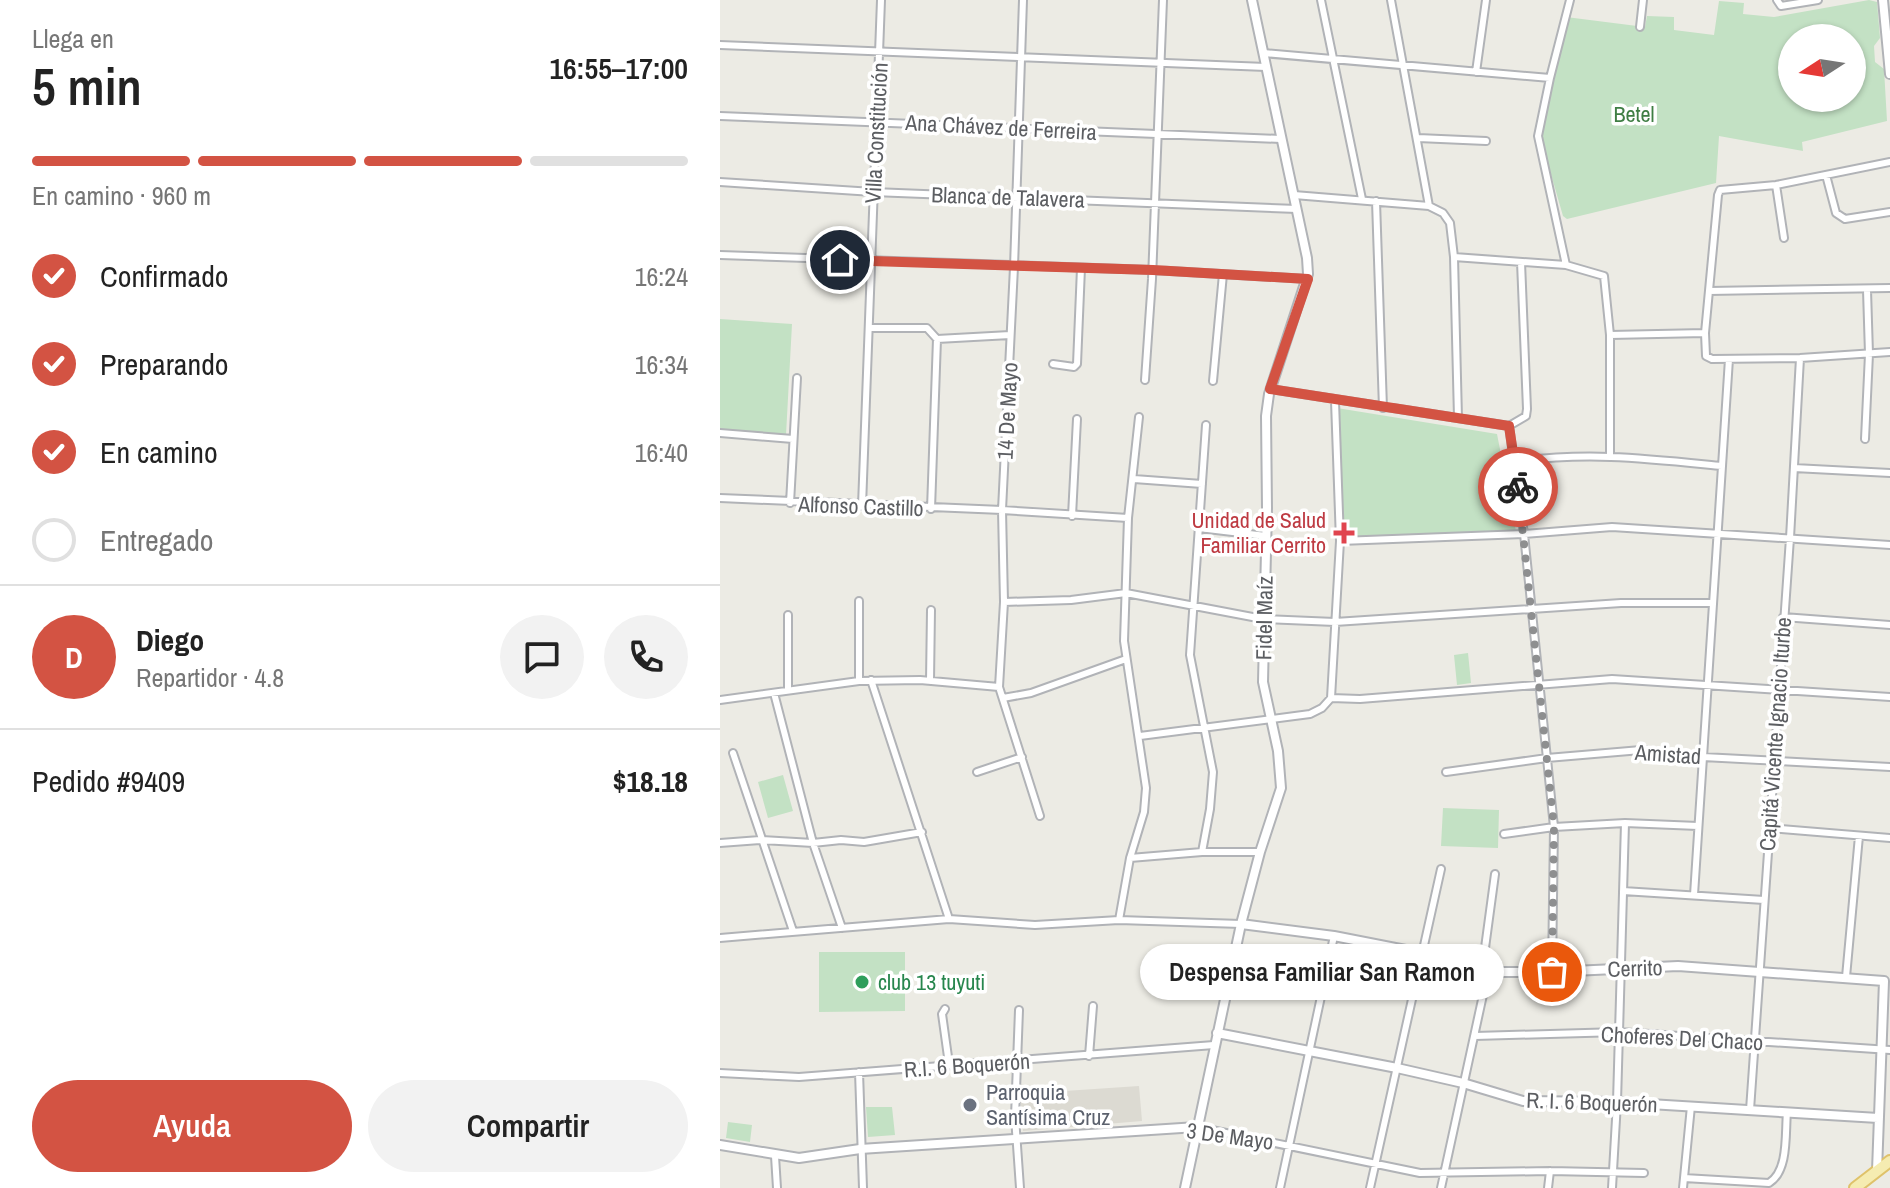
<!DOCTYPE html>
<html lang="es">
<head>
<meta charset="utf-8">
<style>
  body { margin:0; font-family:"Archivo Narrow",sans-serif; background:#f2f2f2; color:#222; height:100vh; display:flex; flex-direction:column; font-size:30px; white-space:nowrap }
  * { box-sizing:border-box; margin:0 }
  p { font-size:26px; color:#767676 }
  .icon { flex:none; width:44px; height:44px; fill:none; stroke:currentColor; stroke-width:2; stroke-linecap:round; stroke-linejoin:round }
  .map { position:relative; flex:1; overflow:hidden }
  .drawer { display:flex; flex-direction:column; background:#fff; width:720px }
  .drawer>* { flex:none }
  .needle { width:52px; rotate:258deg }
  .fabs { position:absolute; left:1058px; top:24px; display:grid; gap:16px }
  .fabs a { display:grid; place-items:center; width:88px; height:88px; border-radius:50%; background:#fff; box-shadow:0 2px 6px #0004; font-size:40px }
  .pin { position:absolute; display:grid; place-items:center; width:68px; height:68px; color:#fff; margin:-34px; border:4px solid #fff; border-radius:50%; box-shadow:0 2px 8px #0007 }
  .courier { position:absolute; display:grid; place-items:center; width:80px; height:80px; margin:-40px; border:6px solid #d35343; border-radius:50%; background:#fff; color:#222; box-shadow:0 2px 10px #0007 }
  .bubble { position:absolute; height:56px; border-radius:28px; background:#fff; box-shadow:0 2px 6px #0004; font-size:26px; font-weight:600; line-height:56px; text-align:center }
  .summary em { font-style:normal; font-weight:600 }
  .summary div { display:flex; flex-direction:column-reverse }
  .summary { display:flex; align-items:center; justify-content:space-between; height:136px; padding:0 32px }
  h1 { font-size:52px; font-weight:600; line-height:60px }
  .bar { display:grid; grid-template-columns:repeat(4,1fr); gap:12px 8px; align-content:center; height:96px; padding:0 32px }
  .bar i { height:10px; border-radius:6px; background:#e0e0e0 }
  .bar .on { background:#d35343 }
  .bar p { grid-column:span 4 }
  .line { display:flex; align-items:center; gap:20px; padding:0 32px; border-top:2px solid #e0e0e0 }
  .line div { flex:1 }
  .round { display:grid; place-items:center; flex:none; width:84px; height:84px; border-radius:42px; background:#f2f2f2 }
  ol { padding:0 32px; list-style:none }
  li { display:flex; align-items:center; gap:24px; height:88px }
  li p { margin-inline-start:auto }
  li .icon { padding:8px; border-radius:50%; background:#d35343; color:#fff; stroke-width:4 }
  li:last-child { color:#767676 }
  li i { width:44px; height:44px; border:4px solid #e0e0e0; border-radius:50% }
  .button { display:flex; gap:16px; margin-top:auto; padding:16px 32px }
  .button a { flex:1; height:92px; border-radius:48px; background:#d35343; color:#fff; font-size:32px; font-weight:600; line-height:92px; text-align:center }
  .button a+a { background:#f2f2f2; color:#222 }
  main { display:flex; flex:1; min-height:0 }
  .map>svg:first-child { display:block }
  .education { fill:#dcdad2 }
  .green { fill:#c3e1c4; fill-rule:evenodd }
  .lines { fill:none; stroke-linecap:round; stroke-linejoin:round }
  .minor-casing { stroke:#b1b3b7; stroke-width:10 }
  .tertiary-casing { stroke:#b1b3b7; stroke-width:12 }
  .primary-casing { stroke:#dfc26a; stroke-width:14 }
  .minor { stroke:#fff; stroke-width:6 }
  .tertiary { stroke:#fff; stroke-width:8 }
  .primary { stroke:#f5ecb1; stroke-width:10 }
  .done { stroke:#8e8f90; stroke-width:8; stroke-dasharray:0 14.4 }
  .route { stroke:#d35343; stroke-width:10 }
  .health-dot { fill:#e0444e; stroke:#fff; stroke-width:3 }
  .leisure-dot { fill:#2e9e5b; stroke:#fff; stroke-width:3 }
  .worship-dot { fill:#6b7280; stroke:#fff; stroke-width:3 }
  .labels { text-anchor:middle; dominant-baseline:central; stroke-width:7; stroke-linejoin:round; paint-order:stroke }
  .park-label { font-size:22px; fill:#3f7e44; stroke:#fff }
  .street-label { font-size:22px; fill:#5c5e62; stroke:#fff }
  .health-label { font-size:22px; fill:#be3a42; stroke:#fff; text-anchor:end }
  .leisure-label { font-size:22px; fill:#27864d; stroke:#fff; text-anchor:start }
  .worship-label { font-size:22px; fill:#5b616d; stroke:#fff; text-anchor:start }
</style>
</head>
<body>
<main>
<section class="drawer">
<div class="summary"><div><h1>5 min</h1><p>Llega en</p></div><em>16:55–17:00</em></div>
<div class="bar"><i class="on"></i><i class="on"></i><i class="on"></i><i></i><p>En camino · 960 m</p></div>
<ol>
<li><svg class="icon" aria-label="check" viewBox="0 0 24 24"><path d="M5 12l5 5 9-10"/></svg>Confirmado<p>16:24</p></li>
<li><svg class="icon" aria-label="check" viewBox="0 0 24 24"><path d="M5 12l5 5 9-10"/></svg>Preparando<p>16:34</p></li>
<li><svg class="icon" aria-label="check" viewBox="0 0 24 24"><path d="M5 12l5 5 9-10"/></svg>En camino<p>16:40</p></li>
<li><i></i>Entregado</li>
</ol>
<div class="line" style="height:144px"><b class="round" style="background:#d35343;color:#fff">D</b><div><b>Diego</b><p>Repartidor · 4.8</p></div><a class="round"><svg class="icon" aria-label="chat" viewBox="0 0 24 24"><path d="M4 5h16v11H9l-5 4z"/></svg></a><a class="round"><svg class="icon" aria-label="phone" viewBox="0 0 24 24"><path d="M5 4h4l2 5-3 2q2 4 5 5l2-3 5 2v4C11 20 4 13 5 4z"/></svg></a></div>
<div class="line" style="height:104px"><div>Pedido #9409</div><b>$18.18</b></div>
<div class="button"><a>Ayuda</a><a>Compartir</a></div>
</section>
<div class="map">
<svg width="1170" height="1188" viewBox="0 0 1170 1188">
  <rect width="100%" height="100%" fill="#ecebe4"/>
  <path class="education" d="M 419,1086 L 422,1121 L 303,1131 L 300,1094 Z"/>
  <path class="green" d="M 1149,0 L 1157,2 L 1160,38 L 1154,46 L 1155,62 L 1164,69 L 1167,121 L 1082,142 L 1083,151 L 999,136 L 996,183 L 847,219 L 843,216 L 820,136 L 846,17 L 925,27 L 927,16 L 954,17 L 954,30 L 994,35 L 999,1 L 1024,3 L 1023,14 L 1054,17 ZM 1072,38 L 1132,38 L 1132,98 L 1072,98 Z
    M 0,319 L 72,324 L 66,435 L 0,431 Z
    M 617,408 L 777,434 L 796,531 L 622,539 Z
    M 748,653 L 751,683 L 737,685 L 734,655 Z
    M 63,775 L 73,811 L 48,818 L 38,782 Z
    M 723,808 L 779,810 L 778,848 L 721,846 Z
    M 99,952 L 185,952 L 185,1011 L 99,1012 Z
    M 146,1107 L 172,1107 L 175,1135 L 148,1137 Z
    M 8,1122 L 32,1125 L 30,1142 L 6,1138 Z"/>
  <g class="lines">
    <defs>
      <path id="minor" d="M 303,0 L 294,267 L 282,510 L 284,602 L 279,687 L 320,816
        M 601,0 L 642,199
        M 1057,0 L 1061,6 L 1098,0
        M 920,27 L 923,0
        M 0,45 L 546,67
        M 543,53 L 830,78 L 850,0
        M 756,72 L 766,0
        M 830,78 L 818,136 L 846,265
        M 0,116 L 561,139
        M 698,138 L 766,141
        M 1170,162 L 1056,185 L 1000,190 L 998,195 L 985,333 L 986,356 L 992,359 L 1080,358 L 1170,352
        M 1106,175 L 1116,213 L 1125,219 L 1170,212
        M 0,182 L 153,192 L 577,209
        M 1056,185 L 1064,238
        M 574,195 L 709,206 L 671,0
        M 656,201 L 663,408
        M 709,206 L 723,213 L 730,223 L 734,257 L 738,418
        M 0,255 L 433,270 L 588,279
        M 734,257 L 846,265 L 884,276 L 890,335 L 890,455
        M 989,291 L 1170,288
        M 149,328 L 207,328 L 217,339 L 290,335
        M 890,335 L 985,333
        M 333,364 L 354,367 L 357,364 L 361,268
        M 425,380 L 432,279 L 443,0
        M 493,381 L 503,274
        M 550,389 L 789,426 L 806,416 L 807,409 L 801,262
        M 615,401 L 620,541
        M 789,426 L 804,534 L 834,827 L 832,972
        M 0,433 L 73,439
        M 1145,439 L 1149,354 L 1147,290
        M 795,462 C 866,451 931,459 1002,466
        M 1074,468 L 1170,473
        M 414,479 L 482,484
        M 0,498 L 282,510 L 408,518
        M 70,503 L 77,378
        M 142,506 L 161,0
        M 211,509 L 217,339
        M 352,516 L 357,419
        M 479,528 L 546,536
        M 139,601 L 139,681
        M 284,602 L 351,600 L 406,593 L 543,619 L 615,622 L 901,603 L 993,603
        M 68,615 L 68,689
        M 1063,617 L 1170,625
        M 151,680 L 229,919
        M 210,681 L 211,610
        M 54,693 L 93,843 L 122,928
        M 283,698 L 311,693 L 406,659
        M 611,698 L 640,699 L 892,679 L 1170,697
        M 0,700 L 139,681 L 200,680 L 279,687
        M 420,736 L 590,714 L 602,708 L 611,698 L 620,541 L 804,534 L 892,527 L 1170,545
        M 13,753 L 73,931
        M 257,772 L 302,757
        M 726,772 L 827,758 L 921,750 L 983,757 L 1170,767
        M 1048,828 L 1170,838
        M 784,834 L 834,827 L 905,823 L 978,826
        M 0,843 L 40,840 L 93,843 L 121,840 L 144,842 L 202,832
        M 482,852 L 490,809 L 493,772 L 470,655 L 486,425
        M 410,858 L 482,852 L 540,852
        M 903,891 L 1044,900
        M 974,895 L 1009,359
        M 399,920 L 410,858 L 424,812 L 426,788 L 404,641 L 408,518 L 419,417
        M 0,938 L 229,919 L 315,925 L 399,920 L 521,924
        M 762,970 L 775,874
        M 1126,977 L 1139,836
        M 225,1009 L 222,1014 L 229,1064
        M 299,1010 L 295,1117 L 300,1188
        M 755,1036 L 900,1032 L 1170,1050
        M 369,1056 L 373,1006
        M 139,1072 L 143,1188
        M 0,1073 L 79,1077 L 494,1045
        M 1030,1110 L 1070,538 L 1080,358
        M 477,1127 L 700,1173 L 830,1171 L 924,1173
        M 55,1156 L 57,1188
        M 964,1178 L 1049,1183 C 1069,1171 1065,1133 1067,1112
        M 560,1188 L 614,936
        M 650,1188 L 721,869
        M 721,1188 L 768,972
        M 828,1188 L 830,1171
        M 892,1188 L 897,1102 L 905,823
        M 963,1188 L 971,1106"/>
      <path id="tertiary" d="M 1163,0 L 1170,74
        M 521,924 L 614,936 L 701,953 L 768,972 L 832,972 L 958,966 L 1164,981 L 1157,1171
        M 497,1033 L 677,1068 L 743,1083 L 803,1101 L 897,1102 L 1158,1118
        M 0,1145 L 79,1158 L 140,1149 L 477,1127
        M 465,1188 L 521,924 L 540,852 L 561,788 L 558,751 L 543,682 L 547,508 L 546,416 L 549,394 L 588,274 L 587,258 L 532,0"/>
      <path id="primary" d="M 1135,1188 L 1170,1161"/>
    </defs>
    <use href="#minor" class="minor-casing"/>
    <use href="#tertiary" class="tertiary-casing"/>
    <use href="#primary" class="primary-casing"/>
    <use href="#minor" class="minor"/>
    <use href="#tertiary" class="tertiary"/>
    <use href="#primary" class="primary"/>
  </g>
  <g class="lines">
    <path class="done" d="M 798,487 L 834,827 L 832,972"/>
    <path class="route" d="M 120,260 L 433,270 L 588,279 L 550,389 L 789,426 L 798,487"/>
  </g>
  <path class="health-dot" d="M620 521h8v8h8v8h-8v8h-8v-8h-8v-8h8z"/>
  <circle class="leisure-dot" cx="142" cy="982" r="8"/>
  <circle class="worship-dot" cx="250" cy="1105" r="8"/>
  <g class="labels">
    <g class="park-label">
      <text x="914" y="114">Betel</text>
    </g>
    <g class="street-label">
      <text transform="translate(281 127) rotate(3)">Ana Chávez de Ferreira</text>
      <text transform="translate(156 133) rotate(-87)">Villa Constitución</text>
      <text transform="translate(288 197) rotate(2)">Blanca de Talavera</text>
      <text transform="translate(287 411) rotate(-87)">14 De Mayo</text>
      <text transform="translate(141 506) rotate(2)">Alfonso Castillo</text>
      <text transform="translate(544 618) rotate(-89)">Fidel Maíz</text>
      <text transform="translate(1055 734) rotate(-86)">Capitá Vicente Ignacio Iturbe</text>
      <text transform="translate(948 754) rotate(4)">Amistad</text>
      <text transform="translate(915 968) rotate(-2)">Cerrito</text>
      <text transform="translate(962 1038) rotate(3)">Choferes Del Chaco</text>
      <text transform="translate(247 1065) rotate(-4)">R.I. 6 Boquerón</text>
      <text transform="translate(872 1102) rotate(2)">R. I. 6 Boquerón</text>
      <text transform="translate(510 1136) rotate(8)">3 De Mayo</text>
    </g>
    <g class="health-label">
      <text x="606" y="520">Unidad de Salud<tspan x="606" dy="25">Familiar Cerrito</tspan></text>
    </g>
    <g class="leisure-label">
      <text x="158" y="982">club 13 tuyuti</text>
    </g>
    <g class="worship-label">
      <text x="266" y="1092">Parroquia<tspan x="266" dy="25">Santísima Cruz</tspan></text>
    </g>
  </g>
</svg>
<div class="fabs">
<a><svg class="needle" viewBox="-14 -14 28 28"><path d="M0-13l5 13h-10z" fill="#e53935"/><path d="M0 13l5-13h-10z" fill="#767676"/></svg></a>
</div>
<div class="pin" style="left:832px;top:972px;background:#ea580c"><svg class="icon" aria-label="bag" viewBox="0 0 24 24"><path d="M5 8h14l-1 12H6zM9 8a3 3 0 0 1 6 0"/></svg></div>
<div class="pin" style="left:120px;top:260px;background:#1f2937"><svg class="icon" aria-label="home" viewBox="0 0 24 24"><path d="M3 11l9-7 9 7M6 9v11h12V9"/></svg></div>
<div class="courier" style="left:798px;top:487px"><svg class="icon" aria-label="bike" viewBox="0 0 24 24"><circle cx="6" cy="16" r="4"/><circle cx="18" cy="16" r="4"/><path d="M6 16l4-8h5l3 8M10 8l3 8H6M13 5h3"/></svg></div>
<div class="bubble" style="left:420px;top:944px;width:364px">Despensa Familiar San Ramon</div>
</div>
</main>
</body>
</html>
